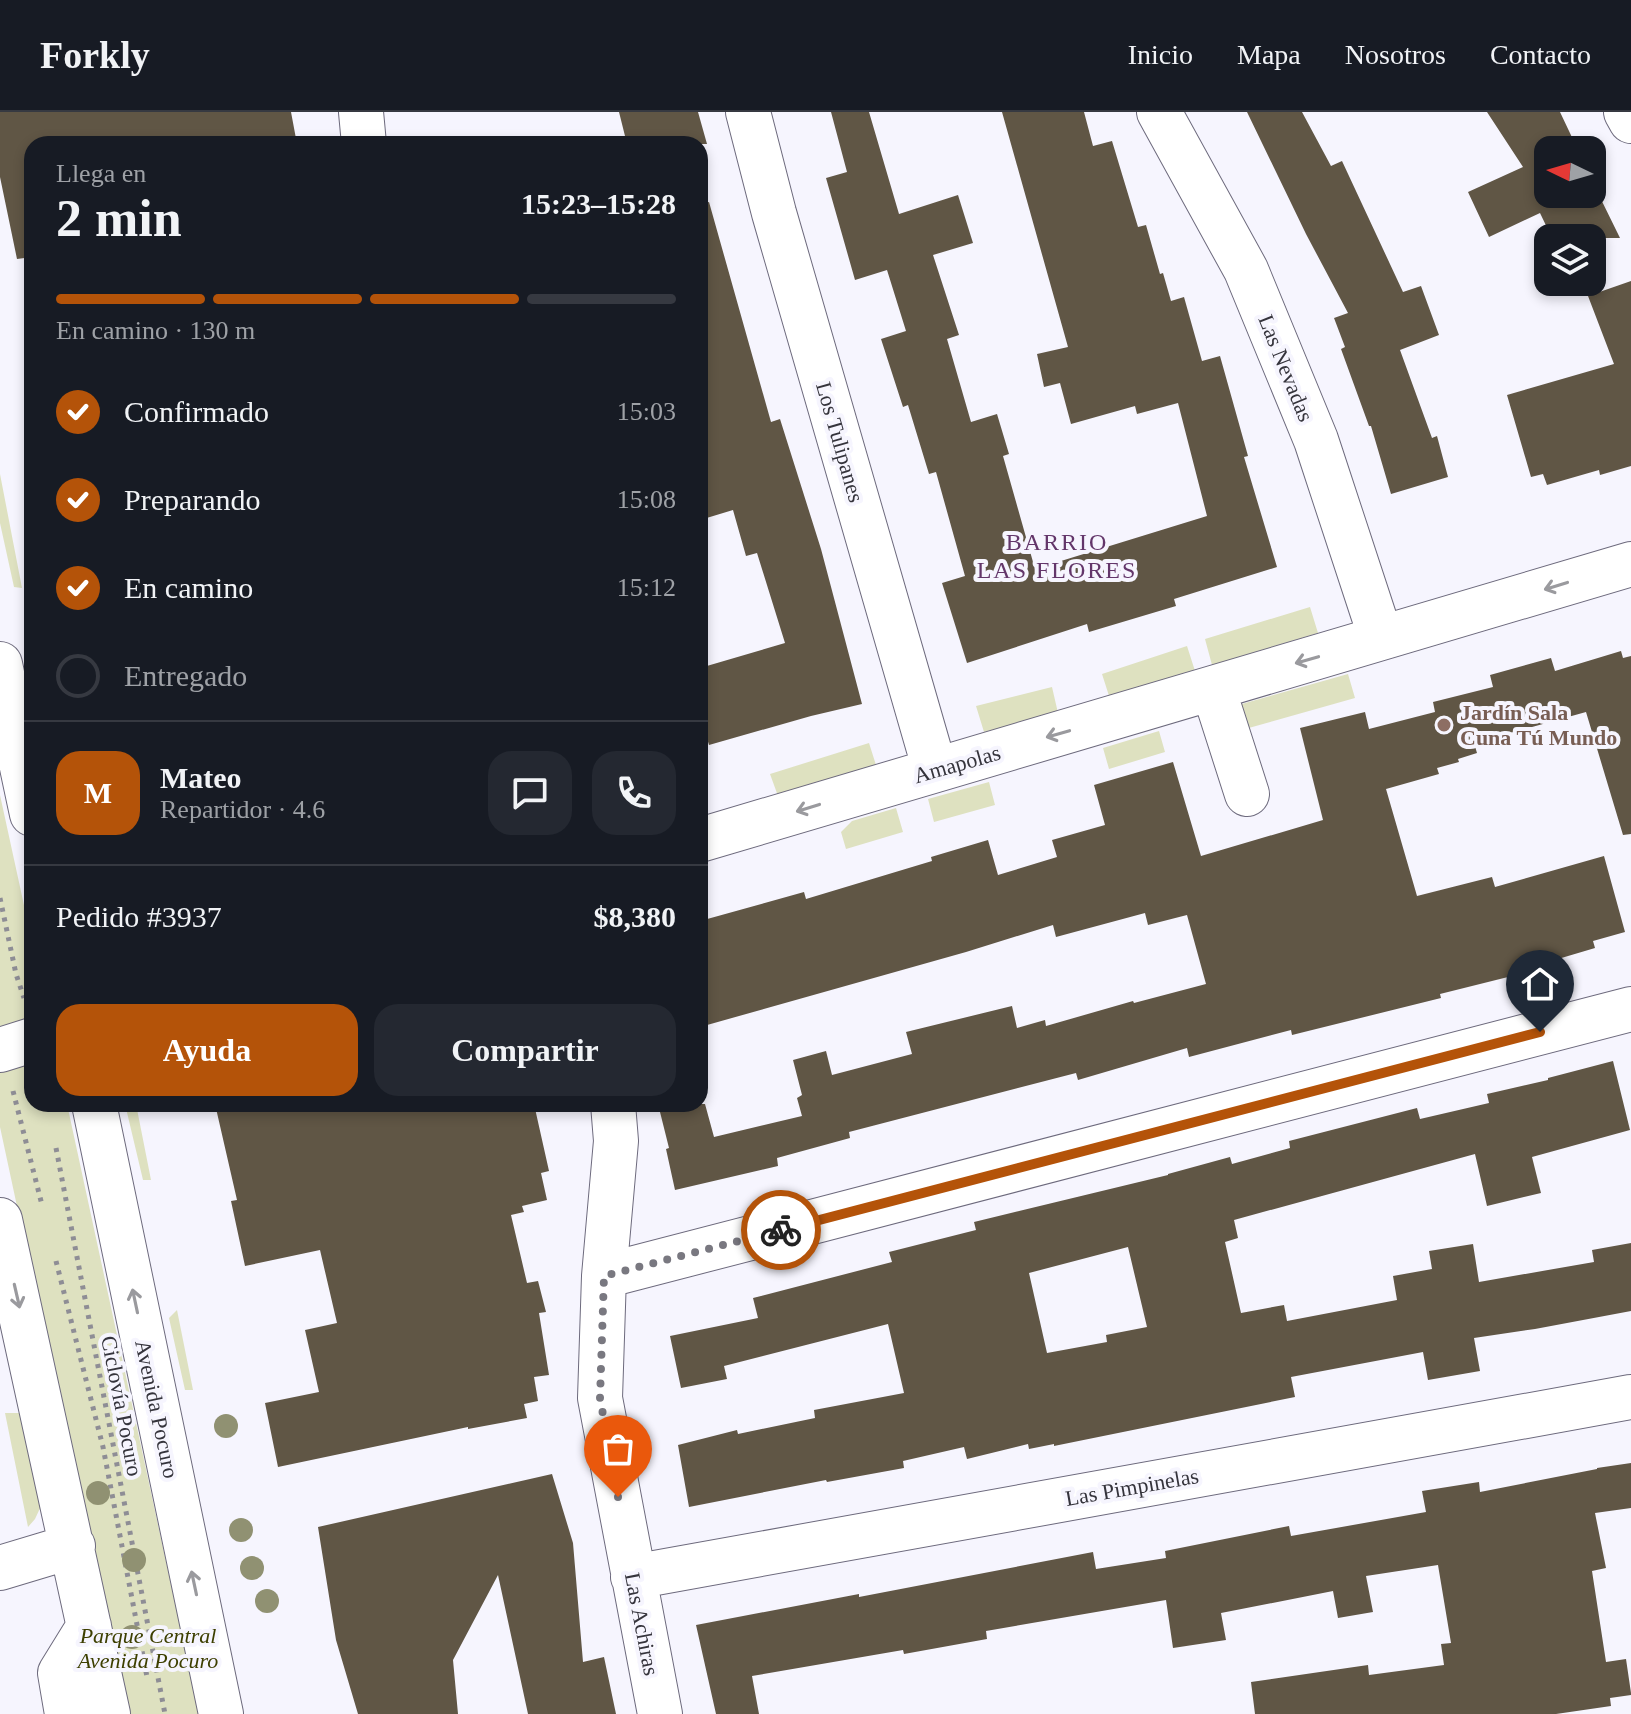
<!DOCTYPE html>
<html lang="es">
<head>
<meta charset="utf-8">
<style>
  body { margin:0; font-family:Georgia,serif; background:#242831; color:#f1f3f6; height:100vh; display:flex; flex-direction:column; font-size:30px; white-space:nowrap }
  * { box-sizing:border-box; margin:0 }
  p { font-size:26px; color:#9ea1a6 }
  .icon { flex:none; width:44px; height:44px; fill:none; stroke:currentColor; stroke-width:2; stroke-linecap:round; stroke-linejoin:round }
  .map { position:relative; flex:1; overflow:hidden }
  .panel { position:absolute; left:24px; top:24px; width:684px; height:976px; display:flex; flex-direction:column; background:#171b24; border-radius:24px; box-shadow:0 4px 12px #0003 }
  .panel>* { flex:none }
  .needle { width:52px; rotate:275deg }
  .controls { position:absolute; left:1534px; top:24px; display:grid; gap:16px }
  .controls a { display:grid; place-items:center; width:72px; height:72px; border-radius:16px; background:#171b24; box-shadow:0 4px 12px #0003; font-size:40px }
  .pin { position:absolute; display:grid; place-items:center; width:68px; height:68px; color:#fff; margin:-82px -34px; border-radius:50% 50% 50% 0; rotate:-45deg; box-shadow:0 0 8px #0007 }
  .pin .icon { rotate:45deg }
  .courier { position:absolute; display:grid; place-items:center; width:80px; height:80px; margin:-40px; border:6px solid #b45309; border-radius:50%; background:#fff; color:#222; box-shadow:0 2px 10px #0007 }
  .overview em { font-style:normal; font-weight:800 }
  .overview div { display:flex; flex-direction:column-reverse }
  .overview { display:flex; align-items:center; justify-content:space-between; height:136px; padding:0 32px }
  h1 { font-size:52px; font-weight:800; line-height:60px }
  .bar { display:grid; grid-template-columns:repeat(4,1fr); gap:12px 8px; align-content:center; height:96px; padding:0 32px }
  .bar i { height:10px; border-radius:6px; background:#363941 }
  .bar .on { background:#b45309 }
  .bar p { grid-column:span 4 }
  .line { display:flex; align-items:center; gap:20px; padding:0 32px; border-top:2px solid #363941 }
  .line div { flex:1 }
  .round { display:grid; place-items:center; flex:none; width:84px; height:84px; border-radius:24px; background:#242831 }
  ol { padding:0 32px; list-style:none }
  li { display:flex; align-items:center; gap:24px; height:88px }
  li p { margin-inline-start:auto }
  li .icon { padding:8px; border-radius:50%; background:#b45309; color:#fff; stroke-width:4 }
  li:last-child { color:#9ea1a6 }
  li i { width:44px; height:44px; border:4px solid #363941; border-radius:50% }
  .primary-button { display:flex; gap:16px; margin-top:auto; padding:16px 32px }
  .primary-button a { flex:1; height:92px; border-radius:24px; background:#b45309; color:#fff; font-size:32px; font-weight:800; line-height:92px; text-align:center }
  .primary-button a+a { background:#242831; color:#f1f3f6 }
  header { display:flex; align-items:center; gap:48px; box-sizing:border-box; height:112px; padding:0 40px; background:#171b24; border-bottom:2px solid #363941 }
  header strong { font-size:38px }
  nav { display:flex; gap:44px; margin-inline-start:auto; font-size:28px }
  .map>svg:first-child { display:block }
  .green { fill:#dee1c0 }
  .building { fill:#605645; fill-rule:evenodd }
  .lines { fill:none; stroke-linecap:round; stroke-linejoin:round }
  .minor-casing { stroke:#6d6a7d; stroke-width:46 }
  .major-casing { stroke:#6d6a7d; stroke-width:46 }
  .path { stroke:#8e8d95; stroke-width:5; stroke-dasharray:4 6; stroke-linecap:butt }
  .minor { stroke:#fff; stroke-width:44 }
  .major { stroke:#fff; stroke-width:44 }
  .tree { fill:#909172 }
  .oneway { stroke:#9a9a9e }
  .done { stroke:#797880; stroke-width:8; stroke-dasharray:0 14.4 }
  .route { stroke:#b45309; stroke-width:10 }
  .education-dot { fill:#8d6e63; stroke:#f6f5fe; stroke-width:3 }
  .labels { text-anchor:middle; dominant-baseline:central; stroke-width:8; stroke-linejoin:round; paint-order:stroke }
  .street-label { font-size:22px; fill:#35343c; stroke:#f6f5fe }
  .education-label { font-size:22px; font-weight:bold; fill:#785e54; stroke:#f6f5fe; text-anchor:start }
  .park-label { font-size:22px; font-style:italic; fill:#3d3f00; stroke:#f6f5fe }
  .neighbourhood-label { font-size:24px; letter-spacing:2px; fill:#63366a; stroke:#f6f5fe }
</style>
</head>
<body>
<header>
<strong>Forkly</strong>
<nav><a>Inicio</a><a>Mapa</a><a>Nosotros</a><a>Contacto</a></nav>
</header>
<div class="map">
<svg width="1631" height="1602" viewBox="0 0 1631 1602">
  <rect width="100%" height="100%" fill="#f6f5fe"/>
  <path class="green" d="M 0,362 L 22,476 L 14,475 L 0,411 Z
    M 1310,495 L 1318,521 L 1212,553 L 1205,527 Z
    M 1187,534 L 1195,559 L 1110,587 L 1102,562 Z
    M 1348,562 L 1355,586 L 1238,619 L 1231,595 Z
    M 1052,575 L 1058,601 L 984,620 L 976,594 Z
    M 1159,619 L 1165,640 L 1109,657 L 1103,636 Z
    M 869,631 L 876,653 L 778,684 L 770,662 Z
    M 989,670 L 995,693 L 934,710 L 928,687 Z
    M 0,683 L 32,830 L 32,992 L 67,992 L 199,1602 L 126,1602 L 0,1015 Z
    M 896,696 L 903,720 L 846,737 L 841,720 L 852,709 Z
    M 125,992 L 136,992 L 151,1068 L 143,1068 Z
    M 177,1198 L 193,1278 L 194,1278 L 185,1278 L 169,1206 Z
    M 5,1301 L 22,1301 L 42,1392 L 35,1407 L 28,1415 Z"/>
  <path class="building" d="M 0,0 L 291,0 L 297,32 L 32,32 L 32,145 L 17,147 L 0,65 Z
    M 619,0 L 698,0 L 707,32 L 627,32 Z
    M 831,0 L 869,0 L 899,102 L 958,83 L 973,131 L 933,143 L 959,223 L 947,227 L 971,310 L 997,302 L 1009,342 L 1003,344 L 1035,457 L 1207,404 L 1178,291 L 1137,302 L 1135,294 L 1071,312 L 1060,271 L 1044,275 L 1037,242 L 1068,235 L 1002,0 L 1084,0 L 1093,34 L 1112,29 L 1138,115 L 1146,113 L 1160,162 L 1163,161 L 1171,189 L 1184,185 L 1202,249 L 1220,244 L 1248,344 L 1244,345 L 1277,455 L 1174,487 L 1176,494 L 1089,520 L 1087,512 L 967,551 L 942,471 L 965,464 L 936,360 L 929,362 L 908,293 L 903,295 L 881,227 L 906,219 L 887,158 L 855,168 L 826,66 L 847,60 Z
    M 1247,0 L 1302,0 L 1331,54 L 1342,49 L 1403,180 L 1421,174 L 1439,223 L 1400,238 L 1432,326 L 1437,324 L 1448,365 L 1391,382 L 1371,314 L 1369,314 L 1341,237 L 1345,235 L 1334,206 L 1348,201 L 1306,122 Z
    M 1487,0 L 1560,0 L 1578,38 L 1548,38 L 1548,82 L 1592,82 L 1592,69 L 1620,126 L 1552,126 L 1540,101 L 1489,125 L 1468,80 L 1523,55 Z
    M 709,90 L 771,310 L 780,307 L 821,437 L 862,592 L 811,604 L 709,633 L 700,603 L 700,556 L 785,531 L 757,441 L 746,444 L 733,398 L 700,408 L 700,92 Z
    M 1631,169 L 1631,354 L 1600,363 L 1599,358 L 1547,373 L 1543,362 L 1531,365 L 1507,283 L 1614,252 L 1588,184 Z
    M 1621,539 L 1623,546 L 1631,544 L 1631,722 L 1623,723 L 1586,600 L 1474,631 L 1477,641 L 1458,647 L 1459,650 L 1437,656 L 1439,662 L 1386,677 L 1417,784 L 1492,765 L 1495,775 L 1604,744 L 1625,820 L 1593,829 L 1595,836 L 1531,855 L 1532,859 L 1440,882 L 1441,886 L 1292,923 L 1291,918 L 1189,945 L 1187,936 L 1078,968 L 1076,961 L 849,1020 L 850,1026 L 777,1046 L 778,1054 L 675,1078 L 666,1037 L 669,1036 L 658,992 L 705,992 L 714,1025 L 802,1004 L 797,986 L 802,983 L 793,948 L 826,939 L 832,963 L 912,942 L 906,920 L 1012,894 L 1017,916 L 1045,908 L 1046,914 L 1133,889 L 1134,891 L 1206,872 L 1187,803 L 1148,813 L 1145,801 L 1056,825 L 1053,813 L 966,840 L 700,915 L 700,809 L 804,780 L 806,787 L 932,749 L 931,745 L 988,728 L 998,763 L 1057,745 L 1052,728 L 1105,713 L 1094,673 L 1173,650 L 1201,744 L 1323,708 L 1300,616 L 1365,600 L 1369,617 L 1435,600 L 1433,590 L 1493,575 L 1490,563 L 1551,546 L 1555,559 Z
    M 1613,949 L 1630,1018 L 1532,1045 L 1541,1081 L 1487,1094 L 1475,1042 L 1234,1108 L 1238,1126 L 1225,1130 L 1241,1201 L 1284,1193 L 1287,1209 L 1397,1188 L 1393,1164 L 1432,1157 L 1429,1139 L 1473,1132 L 1479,1170 L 1594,1150 L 1592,1138 L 1631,1131 L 1631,1199 L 1535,1217 L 1474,1226 L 1480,1259 L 1428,1268 L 1423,1240 L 1291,1265 L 1295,1285 L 1054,1334 L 1054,1332 L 1029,1337 L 1028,1332 L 967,1347 L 964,1335 L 903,1349 L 904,1356 L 827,1370 L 826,1368 L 689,1395 L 678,1333 L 737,1318 L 738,1322 L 815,1306 L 814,1298 L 904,1281 L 888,1212 L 724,1254 L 727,1267 L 681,1276 L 670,1224 L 758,1206 L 753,1186 L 892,1150 L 889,1140 L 976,1118 L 974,1110 L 1168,1063 L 1168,1062 L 1230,1045 L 1232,1052 L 1290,1036 L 1289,1029 L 1417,996 L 1420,1007 L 1489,991 L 1487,982 L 1548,968 L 1548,966 ZM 1128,1135 L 1147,1215 L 1106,1223 L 1107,1230 L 1047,1241 L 1029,1161 Z
    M 215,992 L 534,992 L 549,1059 L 541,1061 L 547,1088 L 522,1094 L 524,1100 L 511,1103 L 527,1171 L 538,1169 L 546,1200 L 539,1201 L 549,1263 L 534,1265 L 538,1289 L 524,1292 L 527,1306 L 468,1317 L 468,1315 L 278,1355 L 265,1291 L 319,1280 L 305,1218 L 337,1211 L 320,1138 L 245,1154 L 231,1089 L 237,1088 Z
    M 1631,1351 L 1631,1396 L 1595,1401 L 1606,1456 L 1592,1459 L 1606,1550 L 1626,1547 L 1631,1581 L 1631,1583 L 1610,1586 L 1611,1594 L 1556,1602 L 1255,1602 L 1251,1570 L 1368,1553 L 1369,1563 L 1444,1553 L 1441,1532 L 1451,1531 L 1438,1453 L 1366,1464 L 1373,1500 L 1338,1506 L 1333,1479 L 1221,1501 L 1226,1528 L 1173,1536 L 1166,1488 L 986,1519 L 987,1527 L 904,1542 L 903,1538 L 752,1564 L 759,1602 L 716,1602 L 696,1513 L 859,1482 L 859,1485 L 1093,1440 L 1096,1457 L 1166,1446 L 1165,1439 L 1289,1414 L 1291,1424 L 1426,1400 L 1422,1379 L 1479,1370 L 1480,1380 L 1597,1357 L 1597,1356 Z
    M 552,1362 L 573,1431 L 583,1550 L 604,1545 L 616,1602 L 528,1602 L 498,1463 L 453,1548 L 458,1602 L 358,1602 L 336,1528 L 318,1415 Z"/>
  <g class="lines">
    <defs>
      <path id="minor" d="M 361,0 L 364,32
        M 748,0 L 774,101 L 935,658
        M 1159,0 L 1246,158 L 1316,328 L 1381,526
        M 1626,0 L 1631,9
        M 1213,576 L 1247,682
        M 700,728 L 1631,452
        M 0,938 L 32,928
        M 613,992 L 616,1029 L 604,1164 L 600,1286 L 660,1602
        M 0,1108 L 108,1602
        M 604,1164 L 1631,897
        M 0,1456 L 73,1434
        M 633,1465 L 1631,1285
        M 67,1602 L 60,1561 L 89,1514"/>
      <path id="major" d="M 0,552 L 32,702
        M 94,992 L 221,1602"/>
    </defs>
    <use href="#minor" class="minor-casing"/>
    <use href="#major" class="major-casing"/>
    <path class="path" d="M 0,786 L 16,862 L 24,886
      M 13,979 L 42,1093
      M 56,1036 L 165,1602
      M 56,1149 L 103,1335 L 147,1565"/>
    <use href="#minor" class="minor"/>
    <use href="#major" class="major"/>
  </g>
  <g class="tree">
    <circle cx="226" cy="1314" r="12"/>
    <circle cx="98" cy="1381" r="12"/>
    <circle cx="241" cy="1418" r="12"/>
    <circle cx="134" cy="1448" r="12"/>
    <circle cx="252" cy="1456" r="12"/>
    <circle cx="267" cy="1489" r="12"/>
    <circle cx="132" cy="1525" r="12"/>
  </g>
  <defs><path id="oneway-shaft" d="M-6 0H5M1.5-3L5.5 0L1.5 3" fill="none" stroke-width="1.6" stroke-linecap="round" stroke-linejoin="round" transform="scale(2)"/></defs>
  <g class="oneway">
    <use href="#oneway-shaft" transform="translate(1556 474) rotate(163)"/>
    <use href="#oneway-shaft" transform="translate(1307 548) rotate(164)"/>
    <use href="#oneway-shaft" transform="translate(1058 622) rotate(164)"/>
    <use href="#oneway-shaft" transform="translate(808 696) rotate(163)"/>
    <use href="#oneway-shaft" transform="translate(17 1184) rotate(77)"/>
    <use href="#oneway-shaft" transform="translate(135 1189) rotate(-102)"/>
    <use href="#oneway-shaft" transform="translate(194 1471) rotate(-102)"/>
  </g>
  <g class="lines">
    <path class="done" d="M 618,1385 L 600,1286 L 604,1164 L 781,1118"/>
    <path class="route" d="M 781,1118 L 1540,920"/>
  </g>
  <circle class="education-dot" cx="1444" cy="613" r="8"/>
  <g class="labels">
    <g class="street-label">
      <text transform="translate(1286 256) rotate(68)">Las Nevadas</text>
      <text transform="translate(840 330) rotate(74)">Los Tulipanes</text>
      <text transform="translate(957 652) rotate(-16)">Amapolas</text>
      <text transform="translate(122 1294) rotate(79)">Ciclovía Pocuro</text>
      <text transform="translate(157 1297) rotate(78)">Avenida Pocuro</text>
      <text transform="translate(1132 1375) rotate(-10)">Las Pimpinelas</text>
      <text transform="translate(642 1512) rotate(79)">Las Achiras</text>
    </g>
    <g class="education-label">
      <text x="1460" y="600">Jardín Sala<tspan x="1460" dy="25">Cuna Tú Mundo</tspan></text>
    </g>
    <g class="park-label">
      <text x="148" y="1523">Parque Central<tspan x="148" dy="25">Avenida Pocuro</tspan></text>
    </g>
    <g class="neighbourhood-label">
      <text x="1057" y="430">BARRIO<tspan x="1057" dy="28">LAS FLORES</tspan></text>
    </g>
  </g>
</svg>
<div class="controls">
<a><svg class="needle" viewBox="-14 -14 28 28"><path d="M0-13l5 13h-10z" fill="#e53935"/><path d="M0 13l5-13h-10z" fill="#9ea1a6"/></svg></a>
<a><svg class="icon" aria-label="layers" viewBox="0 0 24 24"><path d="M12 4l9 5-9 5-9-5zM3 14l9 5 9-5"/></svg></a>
</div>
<div class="pin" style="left:618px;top:1385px;background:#ea580c"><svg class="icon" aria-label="bag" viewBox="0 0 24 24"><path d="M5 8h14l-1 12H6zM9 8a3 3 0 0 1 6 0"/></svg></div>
<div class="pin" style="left:1540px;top:920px;background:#1f2937"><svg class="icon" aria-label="home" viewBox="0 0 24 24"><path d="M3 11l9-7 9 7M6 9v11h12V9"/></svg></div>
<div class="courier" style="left:781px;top:1118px"><svg class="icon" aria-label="bike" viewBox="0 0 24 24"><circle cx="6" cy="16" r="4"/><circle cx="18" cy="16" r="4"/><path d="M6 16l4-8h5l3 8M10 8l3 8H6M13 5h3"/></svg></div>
<section class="panel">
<div class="overview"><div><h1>2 min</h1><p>Llega en</p></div><em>15:23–15:28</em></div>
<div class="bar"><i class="on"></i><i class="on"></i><i class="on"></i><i></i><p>En camino · 130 m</p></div>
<ol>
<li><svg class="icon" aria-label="check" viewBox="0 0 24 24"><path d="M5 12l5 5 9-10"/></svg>Confirmado<p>15:03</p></li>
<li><svg class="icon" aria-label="check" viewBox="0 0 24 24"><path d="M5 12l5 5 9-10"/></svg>Preparando<p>15:08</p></li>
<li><svg class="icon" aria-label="check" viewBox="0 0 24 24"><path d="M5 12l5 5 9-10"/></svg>En camino<p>15:12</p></li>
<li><i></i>Entregado</li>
</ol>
<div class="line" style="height:144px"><b class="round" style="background:#b45309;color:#fff">M</b><div><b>Mateo</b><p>Repartidor · 4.6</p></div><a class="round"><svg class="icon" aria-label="chat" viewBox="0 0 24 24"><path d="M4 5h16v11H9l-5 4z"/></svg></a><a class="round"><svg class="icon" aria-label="phone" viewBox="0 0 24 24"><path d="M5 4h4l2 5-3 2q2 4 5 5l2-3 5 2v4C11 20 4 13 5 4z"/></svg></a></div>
<div class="line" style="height:104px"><div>Pedido #3937</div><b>$8,380</b></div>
<div class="primary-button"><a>Ayuda</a><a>Compartir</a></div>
</section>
</div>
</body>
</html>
